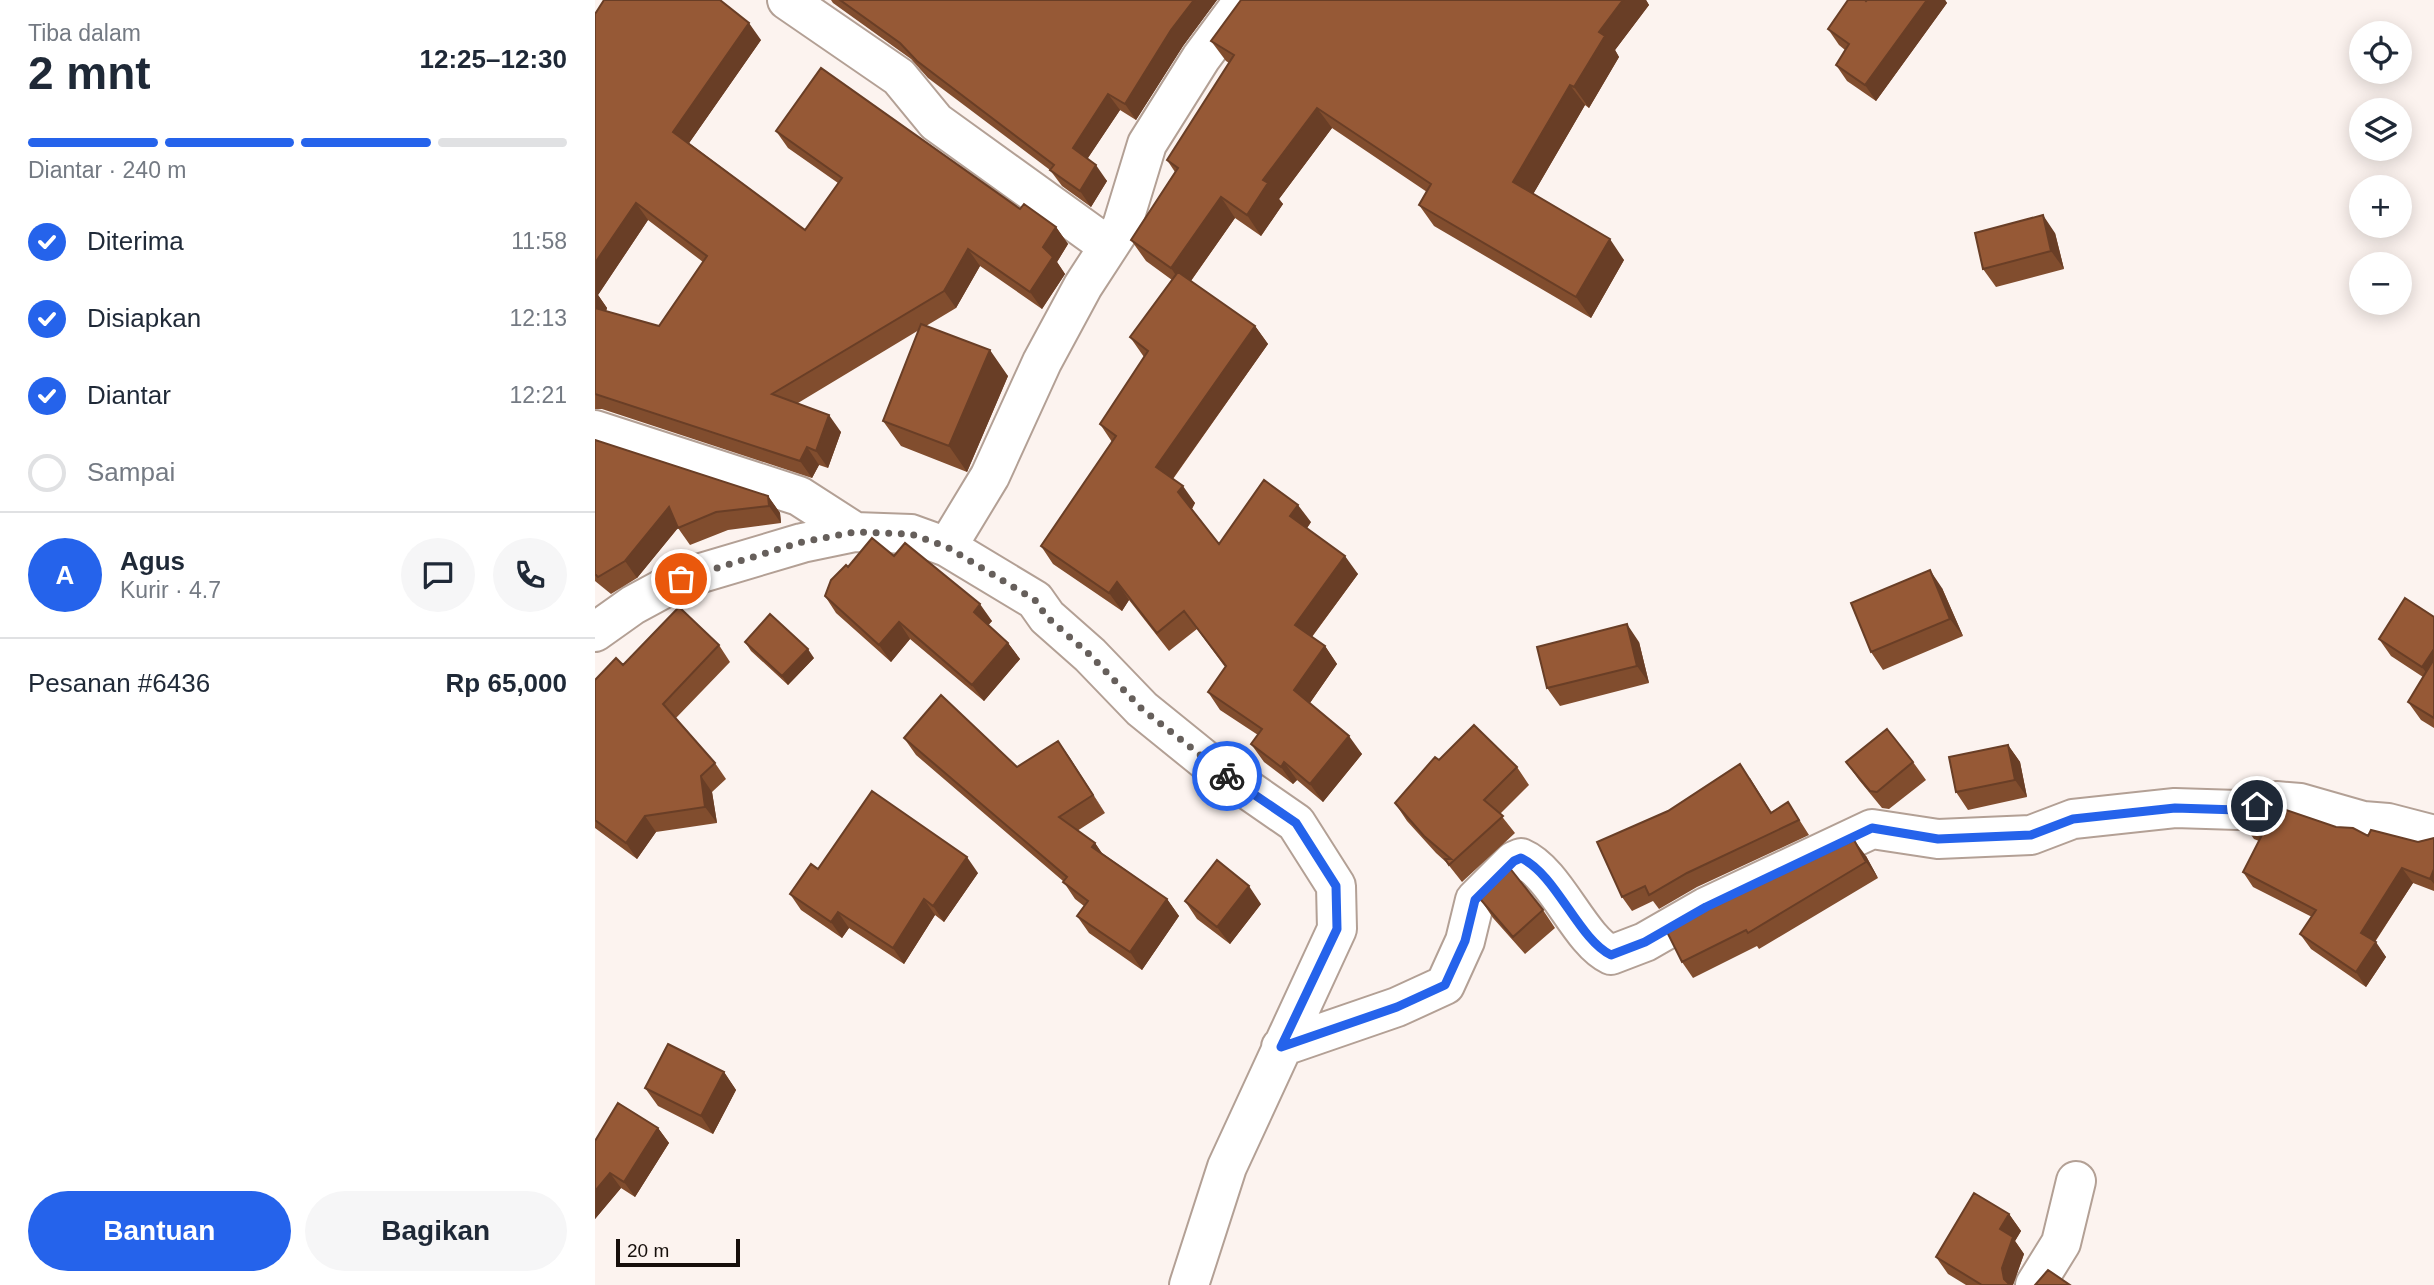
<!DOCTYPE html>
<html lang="id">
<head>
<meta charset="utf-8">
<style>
  body { margin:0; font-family:Helvetica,sans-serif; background:#f6f6f7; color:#1f2937; height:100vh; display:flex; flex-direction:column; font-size:26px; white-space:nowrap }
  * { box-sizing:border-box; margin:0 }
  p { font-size:23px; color:#747a83 }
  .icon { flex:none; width:38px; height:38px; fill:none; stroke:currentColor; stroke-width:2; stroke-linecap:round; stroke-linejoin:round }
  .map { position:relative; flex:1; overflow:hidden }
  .sheet { display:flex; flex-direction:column; background:#fff; width:595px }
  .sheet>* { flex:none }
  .tools { position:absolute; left:1754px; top:21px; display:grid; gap:14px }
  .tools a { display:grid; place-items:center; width:63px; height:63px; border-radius:50%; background:#fff; box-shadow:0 4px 18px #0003; font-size:35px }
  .scale { position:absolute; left:21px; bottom:18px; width:124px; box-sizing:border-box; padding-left:7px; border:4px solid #160f0b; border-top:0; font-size:19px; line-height:24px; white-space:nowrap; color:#160f0b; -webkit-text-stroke:5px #fcf3ef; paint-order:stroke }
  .pin { position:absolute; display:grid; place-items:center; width:60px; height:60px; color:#fff; margin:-30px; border:4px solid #fff; border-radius:50%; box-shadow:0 2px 7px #0007 }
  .courier { position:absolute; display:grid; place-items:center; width:70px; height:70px; margin:-35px; border:5px solid #2563eb; border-radius:50%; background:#fff; color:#222; box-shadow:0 2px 9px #0007 }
  .summary em { font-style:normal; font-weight:700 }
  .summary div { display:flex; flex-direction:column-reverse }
  .summary { display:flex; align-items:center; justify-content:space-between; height:119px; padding:0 28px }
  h1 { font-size:46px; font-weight:700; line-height:52px }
  .bar { display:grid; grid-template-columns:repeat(4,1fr); gap:10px 7px; align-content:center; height:84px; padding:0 28px }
  .bar i { height:9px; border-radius:5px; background:#e0e1e3 }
  .bar .selected { background:#2563eb }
  .bar p { grid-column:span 4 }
  .line { display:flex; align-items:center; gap:18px; padding:0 28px; border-top:2px solid #e0e1e3 }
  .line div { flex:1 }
  .round { display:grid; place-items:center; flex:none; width:74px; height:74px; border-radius:37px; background:#f6f6f7 }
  ol { padding:0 28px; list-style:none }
  li { display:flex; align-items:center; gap:21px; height:77px }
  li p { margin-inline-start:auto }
  li .icon { padding:7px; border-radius:50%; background:#2563eb; color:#fff; stroke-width:4 }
  li:last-child { color:#747a83 }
  li i { width:38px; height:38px; border:4px solid #e0e1e3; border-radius:50% }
  .button { display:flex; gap:14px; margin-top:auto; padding:14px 28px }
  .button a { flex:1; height:80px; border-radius:42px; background:#2563eb; color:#fff; font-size:28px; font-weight:700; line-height:80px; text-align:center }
  .button a+a { background:#f6f6f7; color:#1f2937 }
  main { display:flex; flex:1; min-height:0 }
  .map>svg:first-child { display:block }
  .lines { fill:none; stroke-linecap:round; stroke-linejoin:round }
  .minor-casing { stroke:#b3a095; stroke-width:42 }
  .minor { stroke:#fff; stroke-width:38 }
  .wall { fill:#814d2e; fill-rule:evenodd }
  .shaded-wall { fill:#693e26 }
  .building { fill:#965936; stroke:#693e26; stroke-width:2 }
  .done { stroke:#665f5b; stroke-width:7; stroke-dasharray:0 12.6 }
  .route { stroke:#2563eb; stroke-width:9 }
</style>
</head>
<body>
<main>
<section class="sheet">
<div class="summary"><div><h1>2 mnt</h1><p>Tiba dalam</p></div><em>12:25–12:30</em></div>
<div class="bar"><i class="selected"></i><i class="selected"></i><i class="selected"></i><i></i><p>Diantar · 240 m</p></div>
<ol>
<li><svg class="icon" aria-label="check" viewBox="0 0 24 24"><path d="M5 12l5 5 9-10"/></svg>Diterima<p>11:58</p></li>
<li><svg class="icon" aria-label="check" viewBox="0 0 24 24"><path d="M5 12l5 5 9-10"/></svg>Disiapkan<p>12:13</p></li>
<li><svg class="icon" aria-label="check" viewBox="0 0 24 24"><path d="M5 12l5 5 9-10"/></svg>Diantar<p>12:21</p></li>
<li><i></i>Sampai</li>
</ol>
<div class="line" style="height:126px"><b class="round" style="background:#2563eb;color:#fff">A</b><div><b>Agus</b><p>Kurir · 4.7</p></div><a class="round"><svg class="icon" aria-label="chat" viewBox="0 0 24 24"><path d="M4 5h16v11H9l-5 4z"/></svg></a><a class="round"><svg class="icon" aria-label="phone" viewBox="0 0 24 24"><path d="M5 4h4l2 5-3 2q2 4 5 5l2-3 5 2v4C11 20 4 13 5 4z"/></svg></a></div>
<div class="line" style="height:91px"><div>Pesanan #6436</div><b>Rp 65,000</b></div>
<div class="button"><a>Bantuan</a><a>Bagikan</a></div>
</section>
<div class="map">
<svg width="1839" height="1285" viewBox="0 0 1839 1285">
  <rect width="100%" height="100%" fill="#fcf3ef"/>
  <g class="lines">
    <defs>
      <path id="minor" d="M 192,0 L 304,77 L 341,122 L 513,246
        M 0,430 L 204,496 L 260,532
        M 352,547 L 395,476 L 447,362 L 488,286 L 527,226 L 552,144 L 606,58 L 649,0
        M 0,632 L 38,605 L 86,579 L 207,543 L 260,532 L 316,534 L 352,547 L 440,600 L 452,617 L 495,655 L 547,709 L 610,760 L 701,823 L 741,886 L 742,929 L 632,1167 L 594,1285
        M 686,1047 L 802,1007 L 850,985 L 870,941 L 880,900 L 919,861 L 926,858 C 961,873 984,940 1016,955 L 1050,942 L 1111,907 L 1277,829 L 1343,839 L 1436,835 L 1478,819 L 1580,808 L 1643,810 L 1681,801 L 1705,803 L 1768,821 L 1793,823 L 1839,835
        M 1440,1285 L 1466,1243 L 1481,1181"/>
    </defs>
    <use href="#minor" class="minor-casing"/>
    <use href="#minor" class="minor"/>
  </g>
  <path class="wall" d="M 236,0 L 622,0 L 588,46 L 541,120 L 525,110 L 492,159 L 512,181 L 496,207 L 467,186 L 455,170 L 333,78 L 316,59 L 238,3 Z
    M 646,0 L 1051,0 L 1054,5 L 1020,50 L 1024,57 L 994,108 L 990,105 L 938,194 L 1029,260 L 996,318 L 839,226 L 824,205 L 832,192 L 737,128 L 684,199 L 688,204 L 666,236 L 640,218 L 596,281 L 660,326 L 673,344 L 578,479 L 600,503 L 597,509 L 624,544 L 716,522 L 712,528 L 763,574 L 717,637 L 730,646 L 742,664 L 715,703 L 767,754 L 728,802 L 702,780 L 698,784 L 669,762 L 656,744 L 663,735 L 625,710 L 613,692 L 630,667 L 602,629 L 574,651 L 534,600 L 527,611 L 458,564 L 446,546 L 517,442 L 505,424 L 549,357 L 535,337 L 577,280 L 551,261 L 536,240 L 580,172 L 572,160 L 634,63 L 631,61 L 616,41 Z
    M 1272,0 L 1350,0 L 1352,3 L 1281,101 L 1252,81 L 1241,65 L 1250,50 L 1244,45 L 1233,29 Z
    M 0,14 L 166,40 L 94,143 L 210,230 L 243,183 L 193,148 L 181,131 L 425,209 L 461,227 L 473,244 L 462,262 L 470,274 L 447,309 L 385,266 L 361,308 L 331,326 L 413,376 L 372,472 L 306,446 L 288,421 L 324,330 L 203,403 L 246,432 L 233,468 L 224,465 L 217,478 L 7,409 L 0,409 ZM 53,220 L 108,262 L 64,326 L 11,311 L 12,308 L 3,295 Z
    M 1460,233 L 1469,269 L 1401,287 L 1388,269 Z
    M 0,440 L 173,496 L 185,513 L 186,523 L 133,530 L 95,545 L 83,528 L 42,578 L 16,594 L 0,581 Z
    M 299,556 L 397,621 L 393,625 L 413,643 L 425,659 L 389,701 L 315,639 L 296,662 L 241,613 L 230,596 L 253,567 Z
    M 1347,588 L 1368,636 L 1288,670 L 1276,652 Z
    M 1839,617 L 1839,728 L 1826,720 L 1813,702 L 1828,677 L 1796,656 L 1784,639 Z
    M 150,642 L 219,658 L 193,685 L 156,651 Z
    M 1044,642 L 1054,683 L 965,706 L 952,688 Z
    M 124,645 L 135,662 L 81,718 L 120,763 L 131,779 L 117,792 L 122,823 L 61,832 L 42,859 L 0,828 L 0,680 L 28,665 Z
    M 309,738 L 422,767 L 463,741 L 510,813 L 482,831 L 500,843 L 507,853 L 572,899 L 584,916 L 547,970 L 494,933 L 482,916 L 489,906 L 480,899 L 468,881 L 321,755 Z
    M 1413,745 L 1425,762 L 1432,797 L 1373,810 L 1361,792 Z
    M 844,760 L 922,767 L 934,785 L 905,814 L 920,833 L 867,882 L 852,863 L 841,853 L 812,821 L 800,803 Z
    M 1251,762 L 1318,762 L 1331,780 L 1294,809 L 1287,808 L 1264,780 Z
    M 1155,778 L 1176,812 L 1193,802 L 1214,835 L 1102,887 L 1064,909 L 1058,901 L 1037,911 L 1027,897 Z
    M 1648,824 L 1741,827 L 1773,836 L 1823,842 L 1839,838 L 1839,891 L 1818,883 L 1780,942 L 1791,957 L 1771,987 L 1716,949 L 1705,934 L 1717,917 L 1658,887 L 1648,872 L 1664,841 L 1659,839 Z
    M 1271,856 L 1283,878 L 1164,949 L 1162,946 L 1098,978 L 1087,962 Z
    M 223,869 L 383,873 L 349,922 L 340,915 L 309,964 L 254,928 L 247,938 L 206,910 L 195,894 Z
    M 886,900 L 948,910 L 960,928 L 930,954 L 898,918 Z
    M 590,901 L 666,904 L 635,944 L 602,919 Z
    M 129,1072 L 141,1090 L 118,1134 L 63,1106 L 50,1088 Z
    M 63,1128 L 74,1143 L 40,1197 L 26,1188 L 0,1219 L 0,1141 Z
    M 1414,1214 L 1426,1231 L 1420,1241 L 1429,1254 L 1418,1285 L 1371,1285 L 1353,1274 L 1341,1257 Z"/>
  <path class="shaded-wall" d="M 599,0 L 622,0 L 588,46 L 541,120 L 530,104 L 576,30 Z
    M 1028,0 L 1051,0 L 1054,5 L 1020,50 L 1024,57 L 994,108 L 979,87 L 1004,32 Z
    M 1332,0 L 1350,0 L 1352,3 L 1281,101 L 1270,85 Z
    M 154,23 L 166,40 L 90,149 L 78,132 Z
    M 975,85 L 990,105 L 933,203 L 918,182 Z
    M 513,94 L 525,110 L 489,164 L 478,148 Z
    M 722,108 L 737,128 L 684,199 L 688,204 L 666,236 L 652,215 L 668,180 Z
    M 501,165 L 512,181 L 496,207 L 485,191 Z
    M 626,197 L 640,218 L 590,289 L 576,268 Z
    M 41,203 L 53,220 L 3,295 L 12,308 L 7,324 L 0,313 L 0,263 Z
    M 1448,215 L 1460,233 L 1469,269 L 1456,251 Z
    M 461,227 L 473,244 L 462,262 L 470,274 L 447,309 L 435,292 L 448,247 Z
    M 1015,239 L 1029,260 L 996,318 L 981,297 Z
    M 373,249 L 385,266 L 361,308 L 349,291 Z
    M 660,326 L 673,344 L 573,485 L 561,467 Z
    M 395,350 L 413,376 L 372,472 L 354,446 Z
    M 234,415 L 246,432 L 233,468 L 221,451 Z
    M 212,447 L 224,465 L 217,478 L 205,461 Z
    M 588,486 L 600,503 L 596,510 L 583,492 Z
    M 173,496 L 185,513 L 186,523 L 174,506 Z
    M 703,505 L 716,522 L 708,534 L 695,516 Z
    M 74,507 L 86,524 L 42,578 L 30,561 Z
    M 750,556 L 763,574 L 712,643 L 700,625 Z
    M 1335,570 L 1347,588 L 1368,636 L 1355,619 Z
    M 522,582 L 534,600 L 527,611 L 514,593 Z
    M 385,604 L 397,621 L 390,629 L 379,612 Z
    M 304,622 L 315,639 L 296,662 L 284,645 Z
    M 1032,624 L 1044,642 L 1054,683 L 1042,666 Z
    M 413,643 L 425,659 L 389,701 L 377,685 Z
    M 730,646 L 742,664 L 712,707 L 699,690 Z
    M 213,649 L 219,658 L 193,685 L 187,676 Z
    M 1839,649 L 1839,683 L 1827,667 Z
    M 754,736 L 767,754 L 728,802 L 715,784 Z
    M 463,741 L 475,758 L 510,813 L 498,795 Z
    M 1413,745 L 1425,762 L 1432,797 L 1420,780 Z
    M 689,762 L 702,780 L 698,784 L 686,767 Z
    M 106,776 L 117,792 L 122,823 L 110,807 Z
    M 50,816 L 61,832 L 42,859 L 31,843 Z
    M 1259,840 L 1271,856 L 1283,878 L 1271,862 Z
    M 500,843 L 512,861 L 497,847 Z
    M 372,857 L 383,873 L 349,922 L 338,906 Z
    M 1807,868 L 1818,883 L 1776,947 L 1766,933 Z
    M 1839,869 L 1839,884 L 1835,879 Z
    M 654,886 L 666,904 L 635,944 L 622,927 Z
    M 329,899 L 340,915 L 309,964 L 298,948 Z
    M 572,899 L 584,916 L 547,970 L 535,952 Z
    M 243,912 L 254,928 L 247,938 L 236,922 Z
    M 1781,942 L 1791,957 L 1771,987 L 1761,972 Z
    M 129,1072 L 141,1090 L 118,1134 L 106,1116 Z
    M 63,1128 L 74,1143 L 40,1197 L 29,1182 Z
    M 15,1173 L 26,1188 L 0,1219 L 0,1191 Z
    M 1414,1214 L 1426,1231 L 1420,1241 L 1429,1254 L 1418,1285 L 1413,1285 L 1409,1279 L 1407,1268 L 1405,1229 Z"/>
  <path class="building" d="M 9,0 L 125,0 L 154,23 L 78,132 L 210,230 L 247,178 L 181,131 L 226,68 L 425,209 L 429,204 L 461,227 L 448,247 L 458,257 L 435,292 L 373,249 L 349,291 L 177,394 L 234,415 L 221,451 L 212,447 L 205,461 L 0,394 L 0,308 L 64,326 L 112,256 L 41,203 L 0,263 L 0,14 Z
    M 245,0 L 599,0 L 576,30 L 530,104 L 513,94 L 478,148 L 501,165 L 485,191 L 455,170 L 459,165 L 322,61 L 305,43 Z
    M 646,0 L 1028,0 L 1004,32 L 1010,36 L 979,87 L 975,85 L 918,182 L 1015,239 L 981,297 L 824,205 L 836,184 L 722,108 L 668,180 L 673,183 L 652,215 L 626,197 L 576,268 L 536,240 L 583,168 L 572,160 L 639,55 L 616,41 Z
    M 1253,0 L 1270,0 L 1271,1 L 1272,0 L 1332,0 L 1270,85 L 1241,65 L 1254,44 L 1233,29 Z
    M 1448,215 L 1456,251 L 1388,269 L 1380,233 Z
    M 583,272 L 660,326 L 561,467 L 588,486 L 583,492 L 624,544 L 669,480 L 703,505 L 695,516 L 750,556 L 700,625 L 730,646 L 699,690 L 754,736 L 715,784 L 689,762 L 686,767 L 656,744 L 667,729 L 613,692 L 631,666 L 589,611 L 562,633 L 522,582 L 514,593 L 446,546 L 521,436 L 505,424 L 553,351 L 535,337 Z
    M 326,324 L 395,350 L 354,446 L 288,421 Z
    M 0,440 L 173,496 L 174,506 L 121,512 L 83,528 L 74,507 L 30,561 L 3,577 L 0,574 Z
    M 277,538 L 299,556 L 310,543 L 385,604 L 379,612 L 413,643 L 377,685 L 304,622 L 284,645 L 230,596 L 236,580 L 251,565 L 253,567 Z
    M 1335,570 L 1355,619 L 1276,652 L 1256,603 Z
    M 1810,598 L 1839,617 L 1839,649 L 1827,667 L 1784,639 Z
    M 84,607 L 124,645 L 68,704 L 120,763 L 106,776 L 110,807 L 50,816 L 31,843 L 0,820 L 0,680 L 21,658 L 28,665 Z
    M 175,614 L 213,649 L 187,676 L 150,642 Z
    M 1032,624 L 1042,666 L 952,688 L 942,647 Z
    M 1839,659 L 1839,718 L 1813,702 Z
    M 346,695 L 422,767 L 463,741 L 498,795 L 464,817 L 500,843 L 497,847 L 572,899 L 535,952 L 482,916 L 493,901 L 468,882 L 472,877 L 309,738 Z
    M 879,725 L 922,767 L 889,800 L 908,816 L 854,865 L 850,859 L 856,859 L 829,836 L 800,803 L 840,757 L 844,760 Z
    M 1292,729 L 1318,762 L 1282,792 L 1275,791 L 1251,762 Z
    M 1413,745 L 1420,780 L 1361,792 L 1354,757 Z
    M 1145,764 L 1176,813 L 1193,802 L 1204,820 L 1092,873 L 1054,895 L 1050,886 L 1027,897 L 1002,842 L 1073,811 Z
    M 277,791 L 372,857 L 338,906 L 329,899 L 298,948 L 243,912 L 236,922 L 195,894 L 216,864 L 223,869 Z
    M 1672,808 L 1691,810 L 1741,827 L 1758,828 L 1773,836 L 1776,830 L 1823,842 L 1839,838 L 1839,869 L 1835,879 L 1807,868 L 1766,933 L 1781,942 L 1761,972 L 1705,934 L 1721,910 L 1648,872 L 1668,833 L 1648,824 L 1654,813 Z
    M 1259,840 L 1271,862 L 1153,933 L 1151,930 L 1087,962 L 1072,932 L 1110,910 Z
    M 622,860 L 654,886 L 622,927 L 590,901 Z
    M 914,867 L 948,910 L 918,937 L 886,900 L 887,893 Z
    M 73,1044 L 129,1072 L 106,1116 L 50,1088 Z
    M 23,1103 L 63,1128 L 29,1182 L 15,1173 L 0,1191 L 0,1141 Z
    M 1379,1193 L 1414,1214 L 1405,1229 L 1418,1237 L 1407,1268 L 1409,1279 L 1415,1285 L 1387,1285 L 1341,1257 Z
    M 1453,1270 L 1475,1285 L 1440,1285 Z"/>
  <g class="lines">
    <path class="done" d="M 86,579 L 207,542 L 260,532 L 316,534 L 352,547 L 440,600 L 452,617 L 495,655 L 547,709 L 632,776"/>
    <path class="route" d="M 632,776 L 701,823 L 741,886 L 742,929 L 686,1047 L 802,1007 L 850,985 L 870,941 L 880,900 L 919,861 L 926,858 C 961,874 984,940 1016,955 L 1050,942 L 1111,907 L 1277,828 L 1343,839 L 1436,835 L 1478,819 L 1580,808 L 1643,810 L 1662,806"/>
  </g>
</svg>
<div class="tools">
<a><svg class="icon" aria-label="locate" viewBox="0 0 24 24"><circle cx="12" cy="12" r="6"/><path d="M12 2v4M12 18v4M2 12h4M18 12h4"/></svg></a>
<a><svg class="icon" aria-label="layers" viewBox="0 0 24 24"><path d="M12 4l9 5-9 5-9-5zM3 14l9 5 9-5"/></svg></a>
<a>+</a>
<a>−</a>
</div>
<div class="scale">20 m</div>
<div class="pin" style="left:86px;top:579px;background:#ea580c"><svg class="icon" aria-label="bag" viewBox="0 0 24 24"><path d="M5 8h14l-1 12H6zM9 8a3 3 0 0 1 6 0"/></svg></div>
<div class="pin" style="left:1662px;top:806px;background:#1f2937"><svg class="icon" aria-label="home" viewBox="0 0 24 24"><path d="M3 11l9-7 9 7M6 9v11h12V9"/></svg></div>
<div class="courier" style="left:632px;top:776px"><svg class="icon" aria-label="bike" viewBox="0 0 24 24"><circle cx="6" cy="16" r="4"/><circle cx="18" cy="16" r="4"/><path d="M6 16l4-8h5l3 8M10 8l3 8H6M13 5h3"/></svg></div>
</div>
</main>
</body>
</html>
